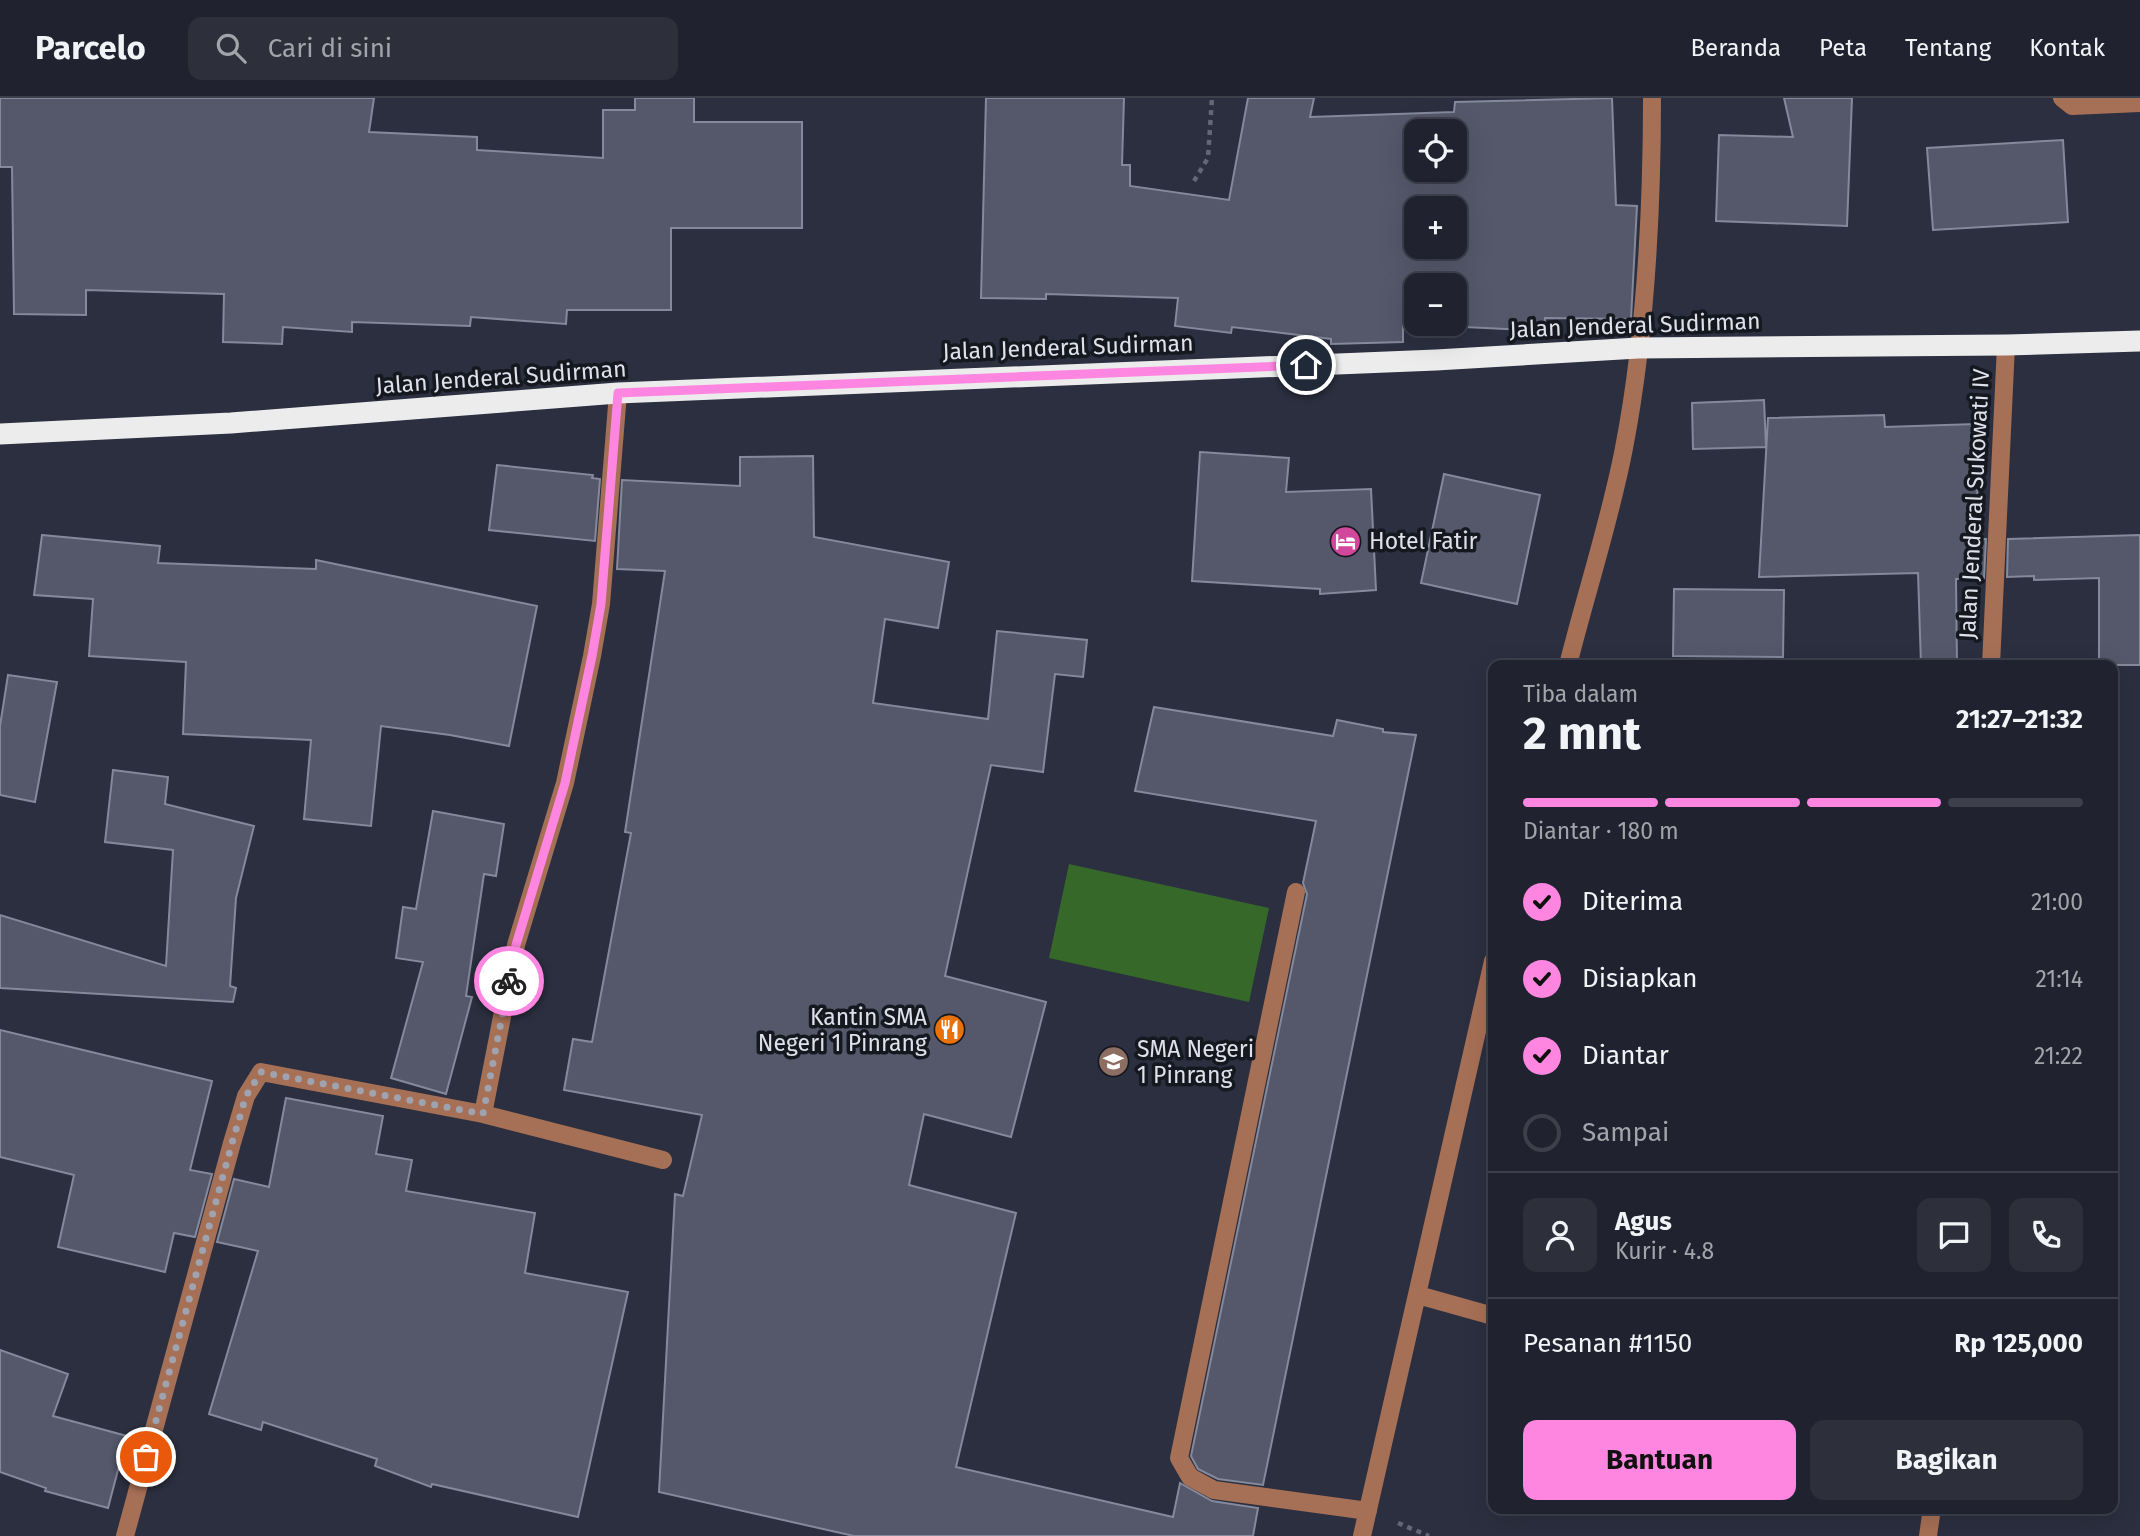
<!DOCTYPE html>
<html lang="id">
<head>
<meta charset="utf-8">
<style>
  body { margin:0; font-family:"Fira Sans",sans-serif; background:#2d2f3b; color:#f1f3f6; height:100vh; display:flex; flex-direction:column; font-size:26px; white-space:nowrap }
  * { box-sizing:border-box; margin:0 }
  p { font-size:23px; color:#a2a4aa }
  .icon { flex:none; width:38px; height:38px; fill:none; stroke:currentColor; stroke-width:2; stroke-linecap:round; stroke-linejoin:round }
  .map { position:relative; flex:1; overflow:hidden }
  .sheet { position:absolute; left:1488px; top:562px; width:630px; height:854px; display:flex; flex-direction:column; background:#20232f; border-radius:14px; box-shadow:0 7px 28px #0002,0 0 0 2px #3d404b }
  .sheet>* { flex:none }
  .buttons { position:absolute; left:1404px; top:21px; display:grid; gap:14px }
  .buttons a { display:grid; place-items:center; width:63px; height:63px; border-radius:14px; background:#20232f; box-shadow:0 7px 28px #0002,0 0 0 2px #3d404b; font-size:35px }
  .pin { position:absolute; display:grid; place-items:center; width:60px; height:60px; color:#fff; margin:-30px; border:4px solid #fff; border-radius:50%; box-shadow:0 2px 7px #0007 }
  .courier { position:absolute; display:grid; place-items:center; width:70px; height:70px; margin:-35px; border:5px solid #fe86e1; border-radius:50%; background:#fff; color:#222; box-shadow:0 2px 9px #0007 }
  .overview em { font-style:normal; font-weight:700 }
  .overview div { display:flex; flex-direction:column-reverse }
  .overview { display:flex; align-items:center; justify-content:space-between; height:119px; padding:0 35px }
  h1 { font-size:46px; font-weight:700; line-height:52px }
  .bar { display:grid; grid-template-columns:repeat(4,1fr); gap:10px 7px; align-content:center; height:84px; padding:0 35px }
  .bar i { height:9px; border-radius:5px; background:#3d404b }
  .bar .selected { background:#fe86e1 }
  .bar p { grid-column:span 4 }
  .line { display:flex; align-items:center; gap:18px; padding:0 35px; border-top:2px solid #3d404b }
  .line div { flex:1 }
  .round { display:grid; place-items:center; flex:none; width:74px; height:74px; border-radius:14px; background:#2d2f3b }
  ol { padding:0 35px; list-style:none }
  li { display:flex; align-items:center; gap:21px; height:77px }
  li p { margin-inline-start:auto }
  li .icon { padding:7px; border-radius:50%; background:#fe86e1; color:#111; stroke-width:4 }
  li:last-child { color:#a2a4aa }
  li i { width:38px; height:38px; border:4px solid #3d404b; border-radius:50% }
  .action { display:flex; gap:14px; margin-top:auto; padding:14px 35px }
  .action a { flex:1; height:80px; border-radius:14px; background:#fe86e1; color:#111; font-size:28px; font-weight:700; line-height:80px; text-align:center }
  .action a+a { background:#2d2f3b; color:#f1f3f6 }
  header { display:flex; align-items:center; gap:42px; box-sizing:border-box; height:98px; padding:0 35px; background:#20232f; border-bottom:2px solid #3d404b }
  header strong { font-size:33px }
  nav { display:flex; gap:38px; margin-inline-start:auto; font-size:24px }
  .search { width:490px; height:63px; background:#2d2f3b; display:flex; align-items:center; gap:18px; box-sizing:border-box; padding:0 24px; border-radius:14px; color:#a2a4aa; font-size:26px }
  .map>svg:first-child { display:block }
  .green { fill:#36682a }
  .building { fill:#54586a; stroke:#84899c; stroke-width:2; fill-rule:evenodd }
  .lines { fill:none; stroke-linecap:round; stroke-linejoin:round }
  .path { stroke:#646876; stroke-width:4.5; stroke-dasharray:5 5; stroke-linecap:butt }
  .minor { stroke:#a67056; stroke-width:18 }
  .highway { stroke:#ececec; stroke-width:21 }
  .done { stroke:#9fa3af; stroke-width:7; stroke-dasharray:0 12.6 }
  .route { stroke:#fe86e1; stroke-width:9 }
  .labels { text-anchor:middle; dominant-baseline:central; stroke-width:7; stroke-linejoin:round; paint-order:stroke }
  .street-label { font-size:23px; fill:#dee1ec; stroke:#16181f }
  .poi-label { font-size:23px; fill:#dee1ec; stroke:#16181f; text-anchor:start }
</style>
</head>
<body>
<header>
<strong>Parcelo</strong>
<div class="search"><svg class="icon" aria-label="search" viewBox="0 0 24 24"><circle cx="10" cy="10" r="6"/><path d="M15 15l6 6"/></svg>Cari di sini</div>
<nav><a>Beranda</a><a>Peta</a><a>Tentang</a><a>Kontak</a></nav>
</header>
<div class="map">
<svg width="2140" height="1438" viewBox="0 0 2140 1438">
  <rect width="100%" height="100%" fill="#2b2f3f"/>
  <path class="green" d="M 1069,766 L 1269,810 L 1249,904 L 1049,860 Z"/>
  <path class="building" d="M 0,0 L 374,0 L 369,34 L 477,39 L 477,52 L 603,60 L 603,12 L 635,12 L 635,0 L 694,0 L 694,24 L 802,24 L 802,130 L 671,130 L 671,212 L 567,212 L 566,226 L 471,219 L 470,228 L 352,224 L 352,234 L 283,229 L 282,246 L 223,244 L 224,196 L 86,192 L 86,217 L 14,216 L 12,69 L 0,69 Z
    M 986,0 L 1124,0 L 1122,67 L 1130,67 L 1130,88 L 1229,102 L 1248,0 L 1314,0 L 1310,19 L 1454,14 L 1455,4 L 1612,0 L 1616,107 L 1637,108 L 1631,221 L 1545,220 L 1544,233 L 1403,226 L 1403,244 L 1331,246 L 1331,241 L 1232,229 L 1231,235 L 1175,228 L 1178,200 L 1046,196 L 1046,201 L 981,200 ZM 1416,33 L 1454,33 L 1454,72 L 1416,72 ZM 1416,110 L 1454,110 L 1454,149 L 1416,149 ZM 1416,187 L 1454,187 L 1454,226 L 1416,226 Z
    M 1784,0 L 1852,0 L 1847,128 L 1716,123 L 1719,37 L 1793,39 Z
    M 2063,42 L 2068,124 L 1933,132 L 1927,50 Z
    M 1764,302 L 1766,349 L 1693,351 L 1692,305 Z
    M 1884,317 L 1885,329 L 1975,326 L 1979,441 L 1986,441 L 1984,480 L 1956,481 L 1957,567 L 1921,567 L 1918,475 L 1759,479 L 1768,320 Z
    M 1200,354 L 1289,360 L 1286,394 L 1371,391 L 1376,492 L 1320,496 L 1320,491 L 1192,483 Z
    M 813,358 L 814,439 L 949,464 L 938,530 L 885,521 L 873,605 L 988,621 L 997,533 L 1087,542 L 1083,579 L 1055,576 L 1043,674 L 991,667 L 945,878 L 1046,904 L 1011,1039 L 924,1016 L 909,1087 L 1016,1115 L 956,1369 L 1173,1419 L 1180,1385 L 1212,1403 L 1258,1410 L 1253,1438 L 854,1438 L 659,1394 L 675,1096 L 683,1098 L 702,1017 L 564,992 L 573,941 L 592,944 L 631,735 L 625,734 L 665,473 L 617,471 L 622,382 L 740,388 L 740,359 Z
    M 497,367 L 593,377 L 592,380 L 600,381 L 595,443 L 489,432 Z
    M 1444,376 L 1540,397 L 1517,506 L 1421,485 Z
    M 42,437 L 160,448 L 158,465 L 316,471 L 316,462 L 537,508 L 509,648 L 450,637 L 381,628 L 371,728 L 304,721 L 311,642 L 183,636 L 186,564 L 89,558 L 93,501 L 34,497 Z
    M 2140,437 L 2140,567 L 2099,567 L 2099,480 L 2034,482 L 2034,478 L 2007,479 L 2008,441 Z
    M 1674,491 L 1784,492 L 1783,559 L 1673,558 Z
    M 8,577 L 57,584 L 35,704 L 0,697 L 0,628 Z
    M 1154,609 L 1333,638 L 1337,622 L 1383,631 L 1383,634 L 1416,637 L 1263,1387 L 1218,1381 L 1198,1371 L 1191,1358 L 1307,796 L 1303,785 L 1316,723 L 1135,693 Z
    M 113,672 L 168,679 L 165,706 L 254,728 L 236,800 L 230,888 L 236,890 L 233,904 L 0,890 L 0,817 L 166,868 L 173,752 L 105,744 Z
    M 433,713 L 504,726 L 496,778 L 484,776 L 466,898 L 472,899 L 446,996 L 391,980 L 423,864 L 396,860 L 403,809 L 416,811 Z
    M 0,932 L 212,983 L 190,1072 L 212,1076 L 195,1139 L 174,1135 L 165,1174 L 58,1149 L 74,1077 L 0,1059 Z
    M 286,1000 L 383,1018 L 376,1056 L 412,1062 L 406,1093 L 535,1115 L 525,1175 L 628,1194 L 578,1419 L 432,1386 L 431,1389 L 375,1368 L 377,1361 L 263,1324 L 261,1332 L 209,1316 L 258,1153 L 217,1144 L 234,1081 L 269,1089 Z
    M 0,1252 L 68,1276 L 53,1318 L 127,1338 L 108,1410 L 45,1393 L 46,1390 L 0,1374 Z"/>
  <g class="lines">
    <path class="path" d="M 1194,83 L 1208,60 L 1212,0
      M 1398,1425 L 1429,1438"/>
    <path class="minor" d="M 2062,0 L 2072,8 L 2140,5
      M 1568,567 C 1586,495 1610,423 1624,350 C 1646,236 1652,116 1652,0
      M 1991,567 L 2006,247
      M 1296,794 L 1179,1360 L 1190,1379 L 1214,1392 L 1368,1413
      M 483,1016 L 516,847 L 565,685 L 592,558 L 601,506 L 618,295
      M 1418,1197 L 1493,1218
      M 125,1438 L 232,1045 L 246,998 L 261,974 L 483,1016 L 663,1062
      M 1362,1438 L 1493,863
      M 1928,1438 L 1932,1410"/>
    <path class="highway" d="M 0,336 L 231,325 L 618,295 L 1436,262 L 1638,250 L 2006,247 L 2140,243"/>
  </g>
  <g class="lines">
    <path class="done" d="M 146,1359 L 232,1045 L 246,998 L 261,974 L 483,1016 L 509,883"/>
    <path class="route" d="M 509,883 L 516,847 L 565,685 L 592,558 L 601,506 L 618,295 L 1306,267"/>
  </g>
  <defs>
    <symbol id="hotel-disc" viewBox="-11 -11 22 22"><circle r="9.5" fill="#d1479c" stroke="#16181f"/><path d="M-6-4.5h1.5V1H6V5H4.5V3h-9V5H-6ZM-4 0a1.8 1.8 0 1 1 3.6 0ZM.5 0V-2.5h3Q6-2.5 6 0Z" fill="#fff"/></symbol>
    <symbol id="restaurant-disc" viewBox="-11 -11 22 22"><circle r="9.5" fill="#e8710a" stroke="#16181f"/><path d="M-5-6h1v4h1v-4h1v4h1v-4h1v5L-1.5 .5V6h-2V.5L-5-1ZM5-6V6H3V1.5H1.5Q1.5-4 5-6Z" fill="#fff"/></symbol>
    <symbol id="school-disc" viewBox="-11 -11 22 22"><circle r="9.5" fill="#8d6e63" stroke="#16181f"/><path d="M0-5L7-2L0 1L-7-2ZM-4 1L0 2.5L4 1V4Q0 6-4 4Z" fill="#fff"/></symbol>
  </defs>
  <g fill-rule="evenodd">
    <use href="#hotel-disc" x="1328" y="426" width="35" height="35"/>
    <use href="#restaurant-disc" x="932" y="914" width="35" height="35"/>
    <use href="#school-disc" x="1096" y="946" width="35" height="35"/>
  </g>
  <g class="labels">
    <g class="street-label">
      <text transform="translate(1635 227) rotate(-2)">Jalan Jenderal Sudirman</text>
      <text transform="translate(1068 249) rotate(-2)">Jalan Jenderal Sudirman</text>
      <text transform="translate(501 279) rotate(-4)">Jalan Jenderal Sudirman</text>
      <text transform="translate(1974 406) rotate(-87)">Jalan Jenderal Sukowati IV</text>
    </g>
    <g class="poi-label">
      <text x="1369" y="443">Hotel Fatir</text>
      <text x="927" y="919" text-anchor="end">Kantin SMA<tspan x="927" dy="26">Negeri 1 Pinrang</tspan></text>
      <text x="1137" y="951">SMA Negeri<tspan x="1137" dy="26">1 Pinrang</tspan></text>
    </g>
  </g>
</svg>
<div class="buttons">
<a><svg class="icon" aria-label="locate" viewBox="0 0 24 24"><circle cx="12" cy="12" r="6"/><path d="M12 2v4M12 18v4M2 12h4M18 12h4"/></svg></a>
<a>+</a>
<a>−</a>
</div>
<div class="pin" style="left:146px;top:1359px;background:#ea580c"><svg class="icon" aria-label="bag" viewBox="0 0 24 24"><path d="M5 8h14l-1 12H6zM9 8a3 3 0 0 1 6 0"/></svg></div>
<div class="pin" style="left:1306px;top:267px;background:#1f2937"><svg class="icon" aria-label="home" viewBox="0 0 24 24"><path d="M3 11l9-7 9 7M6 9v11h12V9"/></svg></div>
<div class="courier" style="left:509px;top:883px"><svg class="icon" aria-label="bike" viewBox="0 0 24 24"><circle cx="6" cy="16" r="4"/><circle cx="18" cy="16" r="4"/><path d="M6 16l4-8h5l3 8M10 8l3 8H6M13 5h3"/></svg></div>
<section class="sheet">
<div class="overview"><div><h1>2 mnt</h1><p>Tiba dalam</p></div><em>21:27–21:32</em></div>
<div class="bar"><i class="selected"></i><i class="selected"></i><i class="selected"></i><i></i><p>Diantar · 180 m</p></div>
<ol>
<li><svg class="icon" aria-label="check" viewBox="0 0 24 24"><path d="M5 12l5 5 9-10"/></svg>Diterima<p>21:00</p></li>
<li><svg class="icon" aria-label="check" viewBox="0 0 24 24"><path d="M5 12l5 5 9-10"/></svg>Disiapkan<p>21:14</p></li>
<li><svg class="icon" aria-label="check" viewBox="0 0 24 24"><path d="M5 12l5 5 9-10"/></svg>Diantar<p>21:22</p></li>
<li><i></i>Sampai</li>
</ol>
<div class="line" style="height:126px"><a class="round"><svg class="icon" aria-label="person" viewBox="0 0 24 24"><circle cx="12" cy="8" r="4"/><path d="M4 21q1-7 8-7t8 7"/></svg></a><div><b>Agus</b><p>Kurir · 4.8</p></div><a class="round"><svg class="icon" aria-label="chat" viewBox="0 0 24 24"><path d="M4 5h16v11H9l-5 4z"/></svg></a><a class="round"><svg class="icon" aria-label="phone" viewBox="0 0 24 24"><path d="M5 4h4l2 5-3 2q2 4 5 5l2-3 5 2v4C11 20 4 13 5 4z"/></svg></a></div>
<div class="line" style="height:91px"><div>Pesanan #1150</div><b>Rp 125,000</b></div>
<div class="action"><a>Bantuan</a><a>Bagikan</a></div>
</section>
</div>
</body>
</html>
